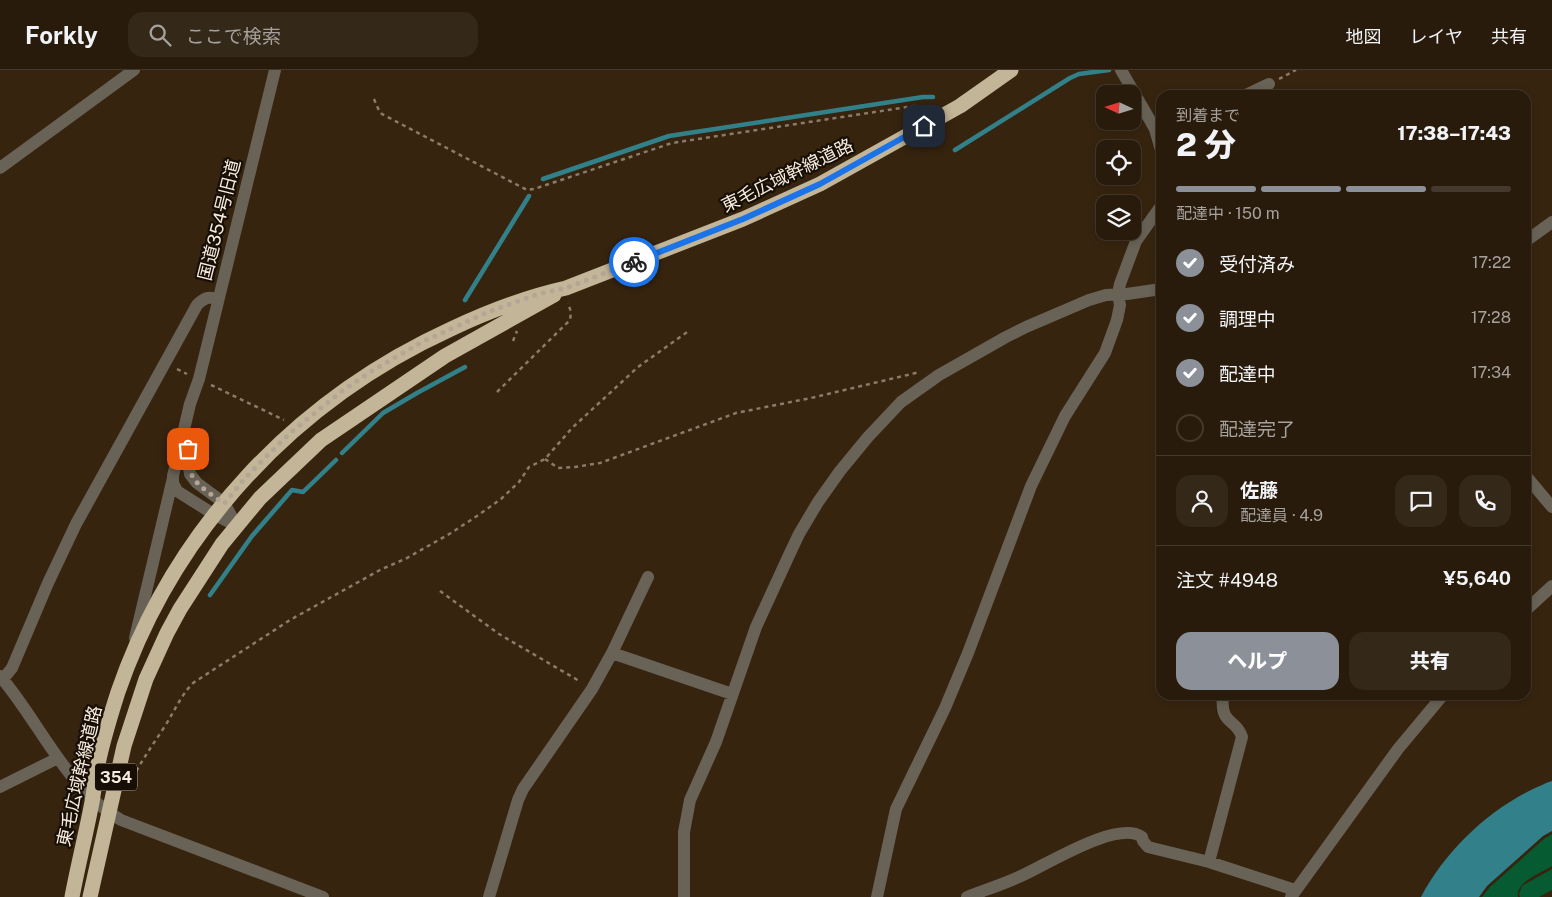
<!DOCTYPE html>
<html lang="ja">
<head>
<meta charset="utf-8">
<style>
  body { margin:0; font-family:"Public Sans","Noto Sans JP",sans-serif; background:#342819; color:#f1f3f6; height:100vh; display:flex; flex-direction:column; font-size:19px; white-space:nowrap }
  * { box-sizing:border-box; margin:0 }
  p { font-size:16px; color:#a5a19d }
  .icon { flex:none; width:28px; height:28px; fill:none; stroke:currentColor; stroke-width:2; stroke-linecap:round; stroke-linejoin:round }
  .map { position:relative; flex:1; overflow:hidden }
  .details { position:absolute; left:1156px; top:20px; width:375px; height:610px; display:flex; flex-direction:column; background:#281b0b; border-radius:15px; box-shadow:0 2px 8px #0003,0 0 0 1px #44392c }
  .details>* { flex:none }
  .needle { width:32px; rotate:274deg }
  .tools { position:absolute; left:1096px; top:15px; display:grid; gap:10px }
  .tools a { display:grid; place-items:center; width:45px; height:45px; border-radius:10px; background:#281b0b; box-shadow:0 2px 8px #0003,0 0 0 1px #44392c; font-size:25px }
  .pin { position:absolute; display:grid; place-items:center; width:42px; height:42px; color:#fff; margin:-21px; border-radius:10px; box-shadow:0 2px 8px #0006 }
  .courier { position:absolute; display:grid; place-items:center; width:50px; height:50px; margin:-25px; border:4px solid #1a73e8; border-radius:50%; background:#fff; color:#222; box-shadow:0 1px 6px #0007 }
  .overview em { font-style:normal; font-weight:800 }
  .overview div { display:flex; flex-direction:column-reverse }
  .overview { display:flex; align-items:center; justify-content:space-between; height:85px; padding:0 20px }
  h1 { font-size:32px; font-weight:800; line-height:38px }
  .bar { display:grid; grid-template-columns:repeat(4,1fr); gap:8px 5px; align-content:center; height:60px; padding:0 20px }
  .bar i { height:6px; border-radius:4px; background:#44392c }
  .bar .current { background:#8c9099 }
  .bar p { grid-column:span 4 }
  .line { display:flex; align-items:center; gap:12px; padding:0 20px; border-top:1px solid #44392c }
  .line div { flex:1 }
  .round { display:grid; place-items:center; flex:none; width:52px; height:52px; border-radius:15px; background:#342819 }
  ol { padding:0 20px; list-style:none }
  li { display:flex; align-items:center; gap:15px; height:55px }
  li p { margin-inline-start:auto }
  li .icon { padding:5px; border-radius:50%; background:#8c9099; color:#fff; stroke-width:4 }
  li:last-child { color:#a5a19d }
  li i { width:28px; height:28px; border:2px solid #44392c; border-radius:50% }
  .button { display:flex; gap:10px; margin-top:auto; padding:10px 20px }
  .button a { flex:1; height:58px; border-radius:15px; background:#8c9099; color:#fff; font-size:20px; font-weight:800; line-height:58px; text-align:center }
  .button a+a { background:#342819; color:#f1f3f6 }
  header { display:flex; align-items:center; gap:30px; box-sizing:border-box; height:70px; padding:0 25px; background:#281b0b; border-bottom:1px solid #44392c }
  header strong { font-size:24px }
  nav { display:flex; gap:28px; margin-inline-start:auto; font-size:18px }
  .search { width:350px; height:45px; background:#342819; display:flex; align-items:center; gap:12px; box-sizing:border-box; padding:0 18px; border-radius:15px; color:#a5a19d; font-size:19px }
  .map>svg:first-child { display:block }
  .green { fill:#065b32 }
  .water { fill:#32818a }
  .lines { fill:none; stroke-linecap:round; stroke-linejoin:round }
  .stream { stroke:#32818a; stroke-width:4.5 }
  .path { stroke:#8b7b6a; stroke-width:2.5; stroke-dasharray:4 4; stroke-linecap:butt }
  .minor { stroke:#696357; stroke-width:12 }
  .highway { stroke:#c3b597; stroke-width:15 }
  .done { stroke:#b4a596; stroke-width:5; stroke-dasharray:0 9 }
  .route { stroke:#1a73e8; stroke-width:6 }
  .labels { text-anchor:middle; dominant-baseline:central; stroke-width:4.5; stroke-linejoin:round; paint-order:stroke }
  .shield { fill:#170f06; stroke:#b4a99e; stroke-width:1 }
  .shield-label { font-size:16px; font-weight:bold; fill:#f8ebdf }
  .street-label { font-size:18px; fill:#f8ebdf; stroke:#170f06 }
</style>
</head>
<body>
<header>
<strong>Forkly</strong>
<div class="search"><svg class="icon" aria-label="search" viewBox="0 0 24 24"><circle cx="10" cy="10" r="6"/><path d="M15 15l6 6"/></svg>ここで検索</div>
<nav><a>地図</a><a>レイヤ</a><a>共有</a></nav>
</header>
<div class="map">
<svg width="1552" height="827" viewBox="0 0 1552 827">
  <rect width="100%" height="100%" fill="#36240f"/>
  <path class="green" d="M 1552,764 L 1552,796 C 1541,803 1515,812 1518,827 L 1482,827 L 1490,817 L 1545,768 Z
    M 1552,799 L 1552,820 L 1539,827 L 1520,827 L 1519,824 L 1522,816 Z"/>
  <path class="water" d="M 1552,711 L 1552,761 L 1543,766 L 1487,816 L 1479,827 L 1421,827 C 1445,782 1485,743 1531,720 C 1538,717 1545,713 1552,711 Z"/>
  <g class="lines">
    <path class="stream" d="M 955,80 L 1070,8 L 1079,4 L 1109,0
      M 543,109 L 669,66 L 923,27 L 933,27
      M 465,230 L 529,126
      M 342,383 L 383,343 L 417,323 L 465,297
      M 210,525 L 252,466 L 292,420 L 303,422 L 336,390"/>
    <path class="path" d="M 1279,9 L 1296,0
      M 374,29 L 380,43 L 527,120 L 534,119 L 672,73 L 914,36 L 927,38
      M 513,271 L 517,261
      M 177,299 L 187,304
      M 211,315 L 284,350
      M 497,322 L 570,250 L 571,242 L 568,233
      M 545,389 L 558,398 L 575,397 L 600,393 L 736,343 L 811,328 L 920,302
      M 440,521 L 499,564 L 581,612
      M 131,707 L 134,705 C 144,687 154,673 165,656 C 175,640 180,627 193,613 L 290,550 L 380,500 L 407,488 L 451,463 L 477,446 L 501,429 L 519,412 L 529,397 L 545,389 L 572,358 L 638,297 L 690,260"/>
    <path class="minor" d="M 1121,0 L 1155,59 L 1161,80
      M 1246,25 L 1269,14
      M 0,98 L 134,0
      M 1526,171 L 1552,152
      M 191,366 L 187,386 L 190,404 L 197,413 L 224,433 L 237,456
      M 1526,406 L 1552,437
      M 237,456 L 215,445 L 177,421 L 173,413 L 173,406 L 190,334 L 199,309 L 275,0
      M 1526,540 L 1552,516
      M 135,568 L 173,408
      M 612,583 L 732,624
      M 0,606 C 39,651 67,720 121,750 L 323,827
      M 3,609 L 12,598 L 48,513 L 76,454 L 197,235 C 204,228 208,226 218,229
      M 0,717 L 58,688
      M 1209,792 L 1242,667 C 1236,647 1220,657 1223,625
      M 489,827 L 518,730 L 523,719 L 592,619 L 612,583 L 648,507
      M 684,827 L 684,762 L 690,730 L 716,672 L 756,557 L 790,483 L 799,464 L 818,432 L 840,401 L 868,367 L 901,332 L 939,305 L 1006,267 L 1026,257 L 1089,230 L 1106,225 L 1127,224 L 1161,219
      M 877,827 L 896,739 L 945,638 L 968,583 L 1031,416 L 1065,346 L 1105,283 L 1117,250 L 1120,235 L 1118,224 L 1120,214 L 1136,171 L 1161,136
      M 967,827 C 985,820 1004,814 1021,806 C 1046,795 1118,749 1142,767 L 1143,771 L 1148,777 L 1209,792 L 1295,820
      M 1291,827 L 1398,679 L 1443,625"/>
    <path class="highway" d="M 72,827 C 78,795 86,764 92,732 C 94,721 95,710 97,699 C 102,673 110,647 118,622 C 174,459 296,330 451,259 C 489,241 526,227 566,218 L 743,149 L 820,114 L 960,36 L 1011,0
      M 90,827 L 124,676 L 146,609 L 167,563 L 180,539 L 222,474 L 260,428 L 321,370 L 445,286 L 554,225"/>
  </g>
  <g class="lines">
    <path class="done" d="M 188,379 C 186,412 201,416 224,434 L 245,408 L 290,363 L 342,321 L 375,299 L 424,271 L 488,242 L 538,224 L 566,218 L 634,192"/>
    <path class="route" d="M 634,192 L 743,149 L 820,114 L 924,56"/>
  </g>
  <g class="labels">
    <rect class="shield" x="95" y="693.5" width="42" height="27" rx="4"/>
    <g class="shield-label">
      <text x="116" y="707">354</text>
    </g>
    <g class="street-label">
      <text transform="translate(787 105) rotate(-26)">東毛広域幹線道路</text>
      <text transform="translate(219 150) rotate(-76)">国道354号旧道</text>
      <text transform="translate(79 706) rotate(-77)">東毛広域幹線道路</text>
    </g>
  </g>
</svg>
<div class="tools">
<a><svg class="needle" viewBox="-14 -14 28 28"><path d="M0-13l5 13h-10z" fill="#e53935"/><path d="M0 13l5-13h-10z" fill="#a5a19d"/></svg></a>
<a><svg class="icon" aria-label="locate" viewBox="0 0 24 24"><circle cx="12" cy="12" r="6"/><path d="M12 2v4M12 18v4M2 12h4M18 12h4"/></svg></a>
<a><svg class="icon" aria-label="layers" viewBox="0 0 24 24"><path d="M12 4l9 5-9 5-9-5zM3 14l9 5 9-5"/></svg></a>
</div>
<div class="pin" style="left:188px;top:379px;background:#ea580c"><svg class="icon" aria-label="bag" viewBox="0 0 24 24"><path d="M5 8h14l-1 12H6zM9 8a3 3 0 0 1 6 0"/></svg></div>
<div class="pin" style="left:924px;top:56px;background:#1f2937"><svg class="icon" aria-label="home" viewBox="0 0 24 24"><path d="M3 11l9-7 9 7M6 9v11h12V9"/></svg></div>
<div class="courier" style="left:634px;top:192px"><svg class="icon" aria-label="bike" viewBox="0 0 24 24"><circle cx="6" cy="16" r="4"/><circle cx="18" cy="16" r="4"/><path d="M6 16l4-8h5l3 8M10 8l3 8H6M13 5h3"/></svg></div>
<section class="details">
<div class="overview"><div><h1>2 分</h1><p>到着まで</p></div><em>17:38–17:43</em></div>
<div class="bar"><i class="current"></i><i class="current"></i><i class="current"></i><i></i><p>配達中 · 150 m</p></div>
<ol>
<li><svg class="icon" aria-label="check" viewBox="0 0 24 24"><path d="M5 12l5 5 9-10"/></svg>受付済み<p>17:22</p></li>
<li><svg class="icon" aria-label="check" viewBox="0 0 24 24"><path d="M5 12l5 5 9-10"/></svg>調理中<p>17:28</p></li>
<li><svg class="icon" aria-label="check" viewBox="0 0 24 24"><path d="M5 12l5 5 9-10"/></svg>配達中<p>17:34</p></li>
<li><i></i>配達完了</li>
</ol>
<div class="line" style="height:90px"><a class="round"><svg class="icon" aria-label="person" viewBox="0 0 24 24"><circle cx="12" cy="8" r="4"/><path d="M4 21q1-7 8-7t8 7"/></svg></a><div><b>佐藤</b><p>配達員 · 4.9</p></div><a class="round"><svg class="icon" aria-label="chat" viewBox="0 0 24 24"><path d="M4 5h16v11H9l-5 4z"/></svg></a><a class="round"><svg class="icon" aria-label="phone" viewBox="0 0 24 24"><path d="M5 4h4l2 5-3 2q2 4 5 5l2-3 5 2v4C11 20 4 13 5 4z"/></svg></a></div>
<div class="line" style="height:65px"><div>注文 #4948</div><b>¥5,640</b></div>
<div class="button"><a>ヘルプ</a><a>共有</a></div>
</section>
</div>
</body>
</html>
